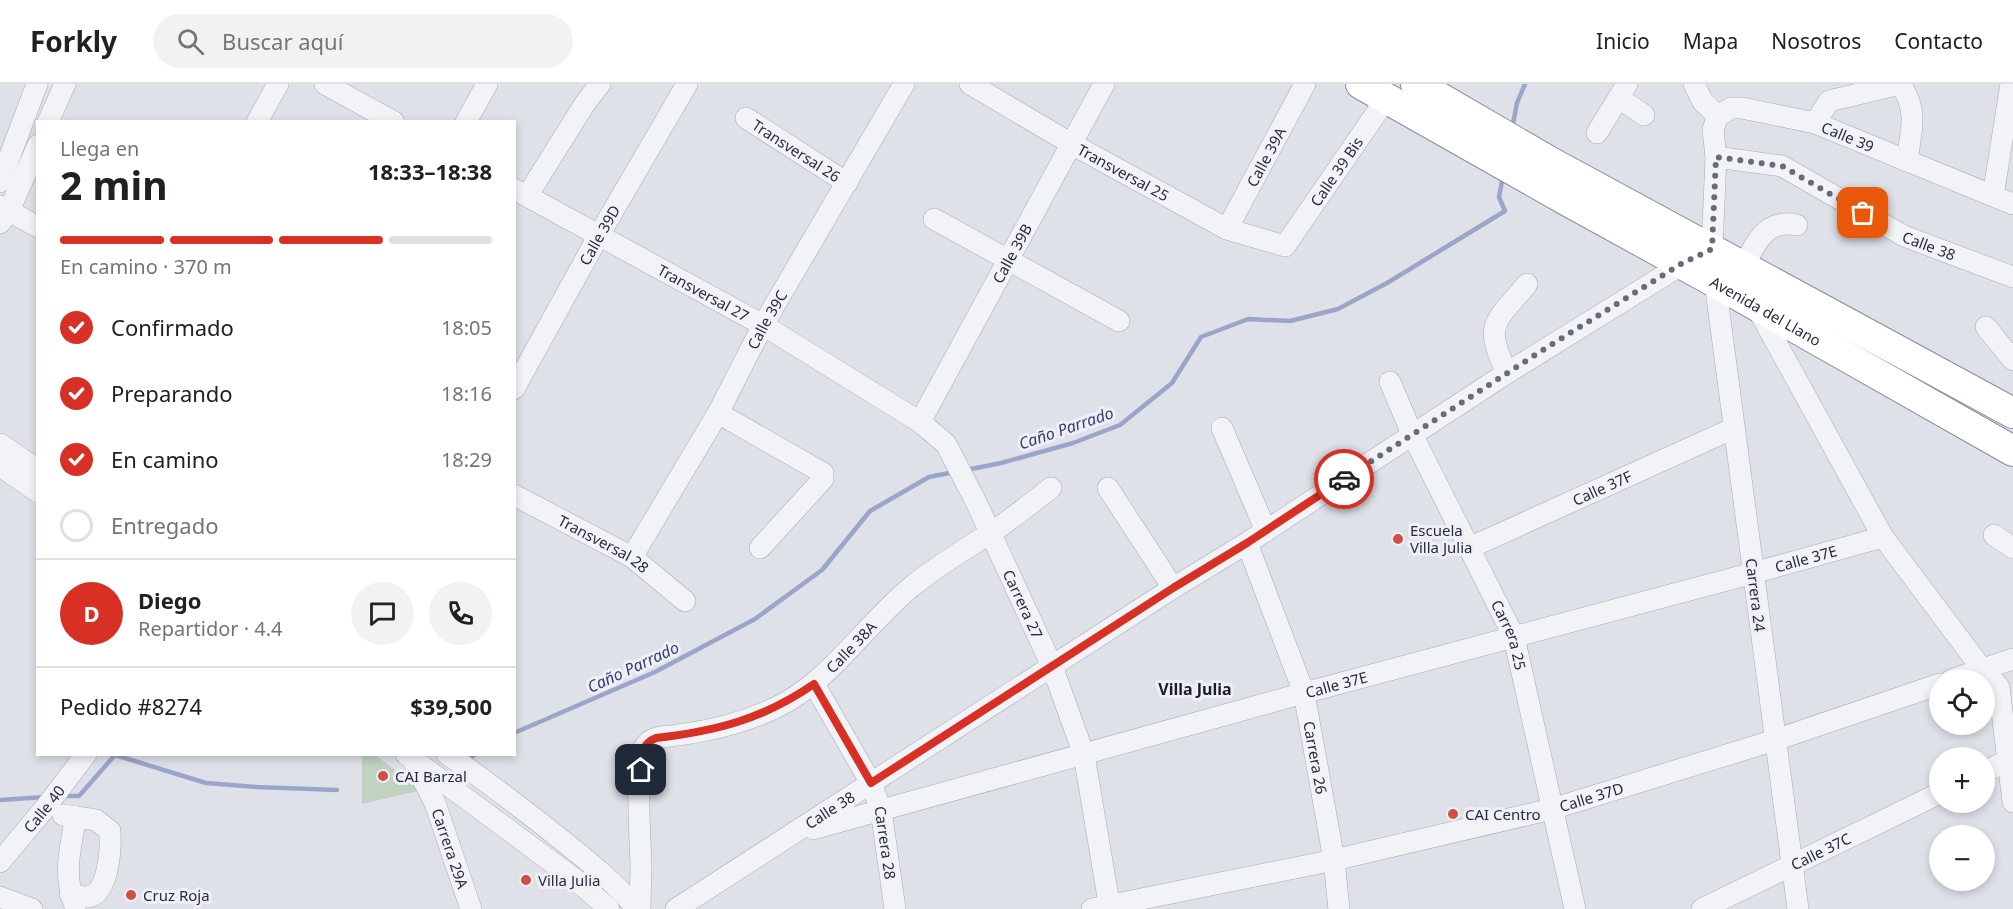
<!DOCTYPE html>
<html lang="es">
<head>
<meta charset="utf-8">
<style>
  body { margin:0; font-family:"Noto Sans",sans-serif; background:#f2f2f2; color:#202124; height:100vh; display:flex; flex-direction:column; font-size:22px; white-space:nowrap }
  * { box-sizing:border-box; margin:0 }
  p { font-size:20px; color:#757577 }
  .icon { flex:none; width:33px; height:33px; fill:none; stroke:currentColor; stroke-width:2; stroke-linecap:round; stroke-linejoin:round }
  .map { position:relative; flex:1; overflow:hidden }
  .details { position:absolute; left:36px; top:36px; width:480px; height:636px; display:flex; flex-direction:column; background:#fff; border-radius:0px; box-shadow:0 3px 9px #0003 }
  .details>* { flex:none }
  .fabs { position:absolute; left:1929px; top:585px; display:grid; gap:12px }
  .fabs a { display:grid; place-items:center; width:66px; height:66px; border-radius:50%; background:#fff; box-shadow:0 3px 9px #0003; font-size:30px }
  .pin { position:absolute; display:grid; place-items:center; width:51px; height:51px; color:#fff; margin:-26px; border-radius:12px; box-shadow:0 3px 9px #0006 }
  .courier { position:absolute; display:grid; place-items:center; width:60px; height:60px; margin:-30px; border:4px solid #d93025; border-radius:50%; background:#fff; color:#222; box-shadow:0 2px 8px #0007 }
  .overview em { font-style:normal; font-weight:700 }
  .overview div { display:flex; flex-direction:column-reverse }
  .overview { display:flex; align-items:center; justify-content:space-between; height:102px; padding:0 24px }
  h1 { font-size:39px; font-weight:700; line-height:45px }
  .bar { display:grid; grid-template-columns:repeat(4,1fr); gap:9px 6px; align-content:center; height:72px; padding:0 24px }
  .bar i { height:8px; border-radius:4px; background:#e0e0e0 }
  .bar .current { background:#d93025 }
  .bar p { grid-column:span 4 }
  .line { display:flex; align-items:center; gap:15px; padding:0 24px; border-top:2px solid #e0e0e0 }
  .line div { flex:1 }
  .round { display:grid; place-items:center; flex:none; width:63px; height:63px; border-radius:32px; background:#f2f2f2 }
  ol { padding:0 24px; list-style:none }
  li { display:flex; align-items:center; gap:18px; height:66px }
  li p { margin-inline-start:auto }
  li .icon { padding:6px; border-radius:50%; background:#d93025; color:#fff; stroke-width:4 }
  li:last-child { color:#757577 }
  li i { width:33px; height:33px; border:3px solid #e0e0e0; border-radius:50% }
  header { display:flex; align-items:center; gap:36px; box-sizing:border-box; height:84px; padding:0 30px; background:#fff; border-bottom:2px solid #e0e0e0 }
  header strong { font-size:28px }
  nav { display:flex; gap:33px; margin-inline-start:auto; font-size:21px }
  .search { width:420px; height:54px; background:#f2f2f2; display:flex; align-items:center; gap:15px; box-sizing:border-box; padding:0 21px; border-radius:33px; color:#757577; font-size:22px }
  .map>svg:first-child { display:block }
  .green { fill:#c1d2c0 }
  .lines { fill:none; stroke-linecap:round; stroke-linejoin:round }
  .stream { stroke:#9aa6c9; stroke-width:4.5 }
  .minor-casing { stroke:#a8aab6; stroke-width:22 }
  .highway-casing { stroke:#878b9f; stroke-width:32 }
  .minor { stroke:#f2f3f7; stroke-width:21 }
  .highway { stroke:#fff; stroke-width:30 }
  .done { stroke:#686b7b; stroke-width:6; stroke-dasharray:0 10.8 }
  .route { stroke:#d93025; stroke-width:8 }
  .poi-dot { fill:#ce5044; stroke:#eff0f6; stroke-width:2 }
  .labels { text-anchor:middle; dominant-baseline:central; stroke-width:6; stroke-linejoin:round; paint-order:stroke }
  .street-label { font-size:15px; fill:#282b40; stroke:#eff0f6 }
  .poi-label { font-size:15px; fill:#282b40; stroke:#eff0f6; text-anchor:start }
  .water-label { font-size:16px; font-style:italic; fill:#324073; stroke:#eff0f6 }
  .neighbourhood-label { font-size:16px; font-weight:bold; fill:#1a1d30; stroke:#eff0f6 }
</style>
</head>
<body>
<header>
<strong>Forkly</strong>
<div class="search"><svg class="icon" aria-label="search" viewBox="0 0 24 24"><circle cx="10" cy="10" r="6"/><path d="M15 15l6 6"/></svg>Buscar aquí</div>
<nav><a>Inicio</a><a>Mapa</a><a>Nosotros</a><a>Contacto</a></nav>
</header>
<div class="map">
<svg width="2013" height="825" viewBox="0 0 2013 825">
  <rect width="100%" height="100%" fill="#dfe1e9"/>
  <path class="green" d="M 362,671 L 375,671 L 422,706 L 362,720 Z"/>
  <g class="lines">
    <path class="stream" d="M 1512,45 L 1517,19 L 1525,0
      M 966,386 L 1001,379 L 1073,359 L 1120,341 L 1172,299 L 1201,253 L 1248,235 L 1290,237 L 1338,225 L 1387,199 L 1505,127 L 1499,113 L 1503,92
      M 514,649 L 655,588 L 755,535 L 822,486 L 870,427 L 929,393 L 954,388
      M 471,673 L 476,670
      M 63,712 L 79,712 L 115,671 L 206,699 L 257,703 L 337,706
      M 0,716 L 45,713"/>
    <defs>
      <g id="minor">
        <path d="M 325,0 L 394,38"/>
        <path id="s1" d="M 970,0 L 1070,59 L 1227,145 L 1285,162 L 1386,15"/>
        <path d="M 1694,0 L 1703,18 L 1718,32"/>
        <path d="M 1900,0 C 1919,27 1911,46 1907,77"/>
        <path d="M 1619,14 L 1644,31"/>
        <path id="s2" d="M 746,34 L 847,99"/>
        <path d="M 48,38 L 65,0"/>
        <path d="M 257,38 L 278,0"/>
        <path d="M 466,38 L 487,0"/>
        <path d="M 1815,39 L 1829,17 L 1900,0"/>
        <path d="M 1597,49 L 1627,0"/>
        <path id="s3" d="M 1716,73 L 1782,82 L 1904,152 L 2013,193"/>
        <path d="M 0,98 L 37,0"/>
        <path id="s4" d="M 514,105 L 763,241 L 920,338 L 946,360 L 977,420 L 1052,582 L 1084,671 L 1110,825"/>
        <path d="M 527,112 L 584,21 L 600,0"/>
        <path d="M 1993,112 L 2011,0"/>
        <path d="M 0,122 L 38,143"/>
        <path d="M 934,135 L 1119,237"/>
        <path d="M 0,139 L 9,127 L 38,61"/>
        <path id="s5" d="M 1227,145 L 1305,0"/>
        <path d="M 1743,183 C 1756,159 1766,134 1797,141"/>
        <path d="M 1756,222 L 1883,453 L 1982,585 L 1999,603 L 2013,718"/>
        <path d="M 1986,243 L 2013,276"/>
        <path d="M 1507,289 C 1483,239 1495,239 1527,200"/>
        <path id="s6" d="M 1390,298 L 1412,350 L 1514,553 L 1575,825"/>
        <path id="s7" d="M 514,305 L 599,151 L 687,0"/>
        <path d="M 718,329 L 823,389 L 823,395 L 760,464"/>
        <path id="s8" d="M 920,338 L 1104,0"/>
        <path d="M 1222,344 L 1266,447"/>
        <path d="M 0,360 L 38,386"/>
        <path d="M 0,382 L 38,408"/>
        <path d="M 1108,404 L 1173,504"/>
        <path id="s9" d="M 514,411 L 632,473 L 685,517"/>
        <path d="M 1994,451 L 2013,464"/>
        <path id="s10" d="M 1247,459 L 1304,609 L 1334,776 L 1339,825"/>
        <path id="s11" d="M 1469,464 L 1734,344"/>
        <path id="s12" d="M 632,473 L 718,329 L 763,241 L 904,0"/>
        <path d="M 1951,596 L 2013,575"/>
        <path id="s13" d="M 814,600 L 871,699 L 881,726 L 895,825"/>
        <path d="M 406,670 L 576,796 L 609,825"/>
        <path d="M 447,670 C 482,694 515,719 548,745 C 579,770 611,794 637,825"/>
        <path id="s14" d="M 414,678 L 435,719 L 471,825"/>
        <path d="M 1984,688 L 2013,674"/>
        <path d="M 63,731 L 76,733 C 70,764 63,792 75,822"/>
        <path id="s15" d="M 813,745 L 1304,609 L 1753,489 L 1883,453"/>
        <path id="s16" d="M 0,778 L 45,724 L 86,670"/>
        <path d="M 70,810 C 75,811 80,813 85,813 C 109,814 111,764 110,747 L 96,736 L 76,733"/>
        <path d="M 0,813 L 32,825"/>
        <path id="s17" d="M 640,825 C 640,810 641,795 641,779 C 640,757 635,678 645,662 C 652,651 667,653 678,651 C 710,647 745,638 775,624 C 830,598 864,542 910,504 C 935,483 962,467 989,450 C 1011,436 1031,419 1051,404"/>
        <path id="s18" d="M 676,825 L 1173,504 L 1247,459 L 1507,289 L 1691,175"/>
        <path id="s19" d="M 1092,825 L 1334,776 L 1552,725 L 1775,656 L 1940,600"/>
        <path id="s20" d="M 1702,825 L 1940,709"/>
        <path id="s21" d="M 1798,825 L 1715,198 L 1712,165 L 1716,73 L 1713,45 L 1718,32 L 1731,24 L 1742,24 L 1815,39 L 2013,120"/>
      </g>
      <g id="highway">
        <path id="s22" d="M 1361,0 L 1566,116 L 1715,198 L 2013,367"/>
        <path d="M 1416,0 L 1552,79 L 2013,329"/>
      </g>
    </defs>
    <use href="#minor" class="minor-casing"/>
    <use href="#highway" class="highway-casing"/>
    <use href="#minor" class="minor"/>
    <use href="#highway" class="highway"/>
  </g>
  <g class="lines">
    <path class="done" d="M 1344,395 L 1546,264 L 1681,180 L 1712,165 L 1716,73 L 1782,82 L 1863,129"/>
    <path class="route" d="M 641,686 C 642,671 641,660 656,654 C 717,647 763,635 814,600 L 871,699 L 1173,504 L 1247,459 L 1344,395"/>
  </g>
  <g class="poi-dot">
    <circle cx="1398" cy="455" r="6"/>
    <circle cx="383" cy="692" r="6"/>
    <circle cx="1453" cy="730" r="6"/>
    <circle cx="526" cy="796" r="6"/>
    <circle cx="131" cy="811" r="6"/>
  </g>
  <g class="labels">
    <g class="street-label">
      <text stroke="none"><textPath href="#s21" startOffset="936">Calle 39</textPath></text>
      <text stroke="none"><textPath href="#s2" startOffset="60">Transversal 26</textPath></text>
      <text stroke="none"><textPath href="#s5" startOffset="82">Calle 39A</textPath></text>
      <text stroke="none"><textPath href="#s1" startOffset="177">Transversal 25</textPath></text>
      <text stroke="none"><textPath href="#s1" startOffset="446">Calle 39 Bis</textPath></text>
      <text stroke="none"><textPath href="#s7" startOffset="176">Calle 39D</textPath></text>
      <text stroke="none"><textPath href="#s3" startOffset="234">Calle 38</textPath></text>
      <text stroke="none"><textPath href="#s8" startOffset="192">Calle 39B</textPath></text>
      <text stroke="none"><textPath href="#s4" startOffset="216">Transversal 27</textPath></text>
      <text stroke="none"><textPath href="#s22" startOffset="464">Avenida del Llano</textPath></text>
      <text stroke="none"><textPath href="#s12" startOffset="273">Calle 39C</textPath></text>
      <text stroke="none"><textPath href="#s11" startOffset="146">Calle 37F</textPath></text>
      <text stroke="none"><textPath href="#s9" startOffset="102">Transversal 28</textPath></text>
      <text stroke="none"><textPath href="#s15" startOffset="1029">Calle 37E</textPath></text>
      <text transform="translate(1756 511) rotate(83)">Carrera 24</text>
      <text stroke="none"><textPath href="#s4" startOffset="680">Carrera 27</textPath></text>
      <text stroke="none"><textPath href="#s6" startOffset="280">Carrera 25</textPath></text>
      <text stroke="none"><textPath href="#s17" startOffset="399">Calle 38A</textPath></text>
      <text stroke="none"><textPath href="#s15" startOffset="543">Calle 37E</textPath></text>
      <text stroke="none"><textPath href="#s10" startOffset="226">Carrera 26</textPath></text>
      <text stroke="none"><textPath href="#s19" startOffset="512">Calle 37D</textPath></text>
      <text stroke="none"><textPath href="#s16" startOffset="69">Calle 40</textPath></text>
      <text stroke="none"><textPath href="#s18" startOffset="183">Calle 38</textPath></text>
      <text stroke="none"><textPath href="#s13" startOffset="176">Carrera 28</textPath></text>
      <text stroke="none"><textPath href="#s14" startOffset="94">Carrera 29A</textPath></text>
      <text stroke="none"><textPath href="#s20" startOffset="132">Calle 37C</textPath></text>
    </g>
    <g class="poi-label">
      <text x="1410" y="446">Escuela<tspan x="1410" dy="17">Villa Julia</tspan></text>
      <text x="395" y="692">CAI Barzal</text>
      <text x="1465" y="730">CAI Centro</text>
      <text x="538" y="796">Villa Julia</text>
      <text x="143" y="811">Cruz Roja</text>
    </g>
    <g class="water-label">
      <text transform="translate(1066 344) rotate(-19)">Caño Parrado</text>
      <text transform="translate(633 583) rotate(-25)">Caño Parrado</text>
    </g>
    <g class="neighbourhood-label">
      <text x="1195" y="605">Villa Julia</text>
    </g>
  </g>
</svg>
<div class="fabs">
<a><svg class="icon" aria-label="locate" viewBox="0 0 24 24"><circle cx="12" cy="12" r="6"/><path d="M12 2v4M12 18v4M2 12h4M18 12h4"/></svg></a>
<a>+</a>
<a>−</a>
</div>
<div class="pin" style="left:1863px;top:129px;background:#ea580c"><svg class="icon" aria-label="bag" viewBox="0 0 24 24"><path d="M5 8h14l-1 12H6zM9 8a3 3 0 0 1 6 0"/></svg></div>
<div class="pin" style="left:641px;top:686px;background:#1f2937"><svg class="icon" aria-label="home" viewBox="0 0 24 24"><path d="M3 11l9-7 9 7M6 9v11h12V9"/></svg></div>
<div class="courier" style="left:1344px;top:395px"><svg class="icon" aria-label="car" viewBox="0 0 24 24"><path d="M5 17H2v-5l4-1 3-4h7l3 4 3 1v5h-3M9 17h6M6 11h13"/><circle cx="7" cy="17" r="2"/><circle cx="17" cy="17" r="2"/></svg></div>
<section class="details">
<div class="overview"><div><h1>2 min</h1><p>Llega en</p></div><em>18:33–18:38</em></div>
<div class="bar"><i class="current"></i><i class="current"></i><i class="current"></i><i></i><p>En camino · 370 m</p></div>
<ol>
<li><svg class="icon" aria-label="check" viewBox="0 0 24 24"><path d="M5 12l5 5 9-10"/></svg>Confirmado<p>18:05</p></li>
<li><svg class="icon" aria-label="check" viewBox="0 0 24 24"><path d="M5 12l5 5 9-10"/></svg>Preparando<p>18:16</p></li>
<li><svg class="icon" aria-label="check" viewBox="0 0 24 24"><path d="M5 12l5 5 9-10"/></svg>En camino<p>18:29</p></li>
<li><i></i>Entregado</li>
</ol>
<div class="line" style="height:108px"><b class="round" style="background:#d93025;color:#fff">D</b><div><b>Diego</b><p>Repartidor · 4.4</p></div><a class="round"><svg class="icon" aria-label="chat" viewBox="0 0 24 24"><path d="M4 5h16v11H9l-5 4z"/></svg></a><a class="round"><svg class="icon" aria-label="phone" viewBox="0 0 24 24"><path d="M5 4h4l2 5-3 2q2 4 5 5l2-3 5 2v4C11 20 4 13 5 4z"/></svg></a></div>
<div class="line" style="height:78px"><div>Pedido #8274</div><b>$39,500</b></div>
</section>
</div>
</body>
</html>
